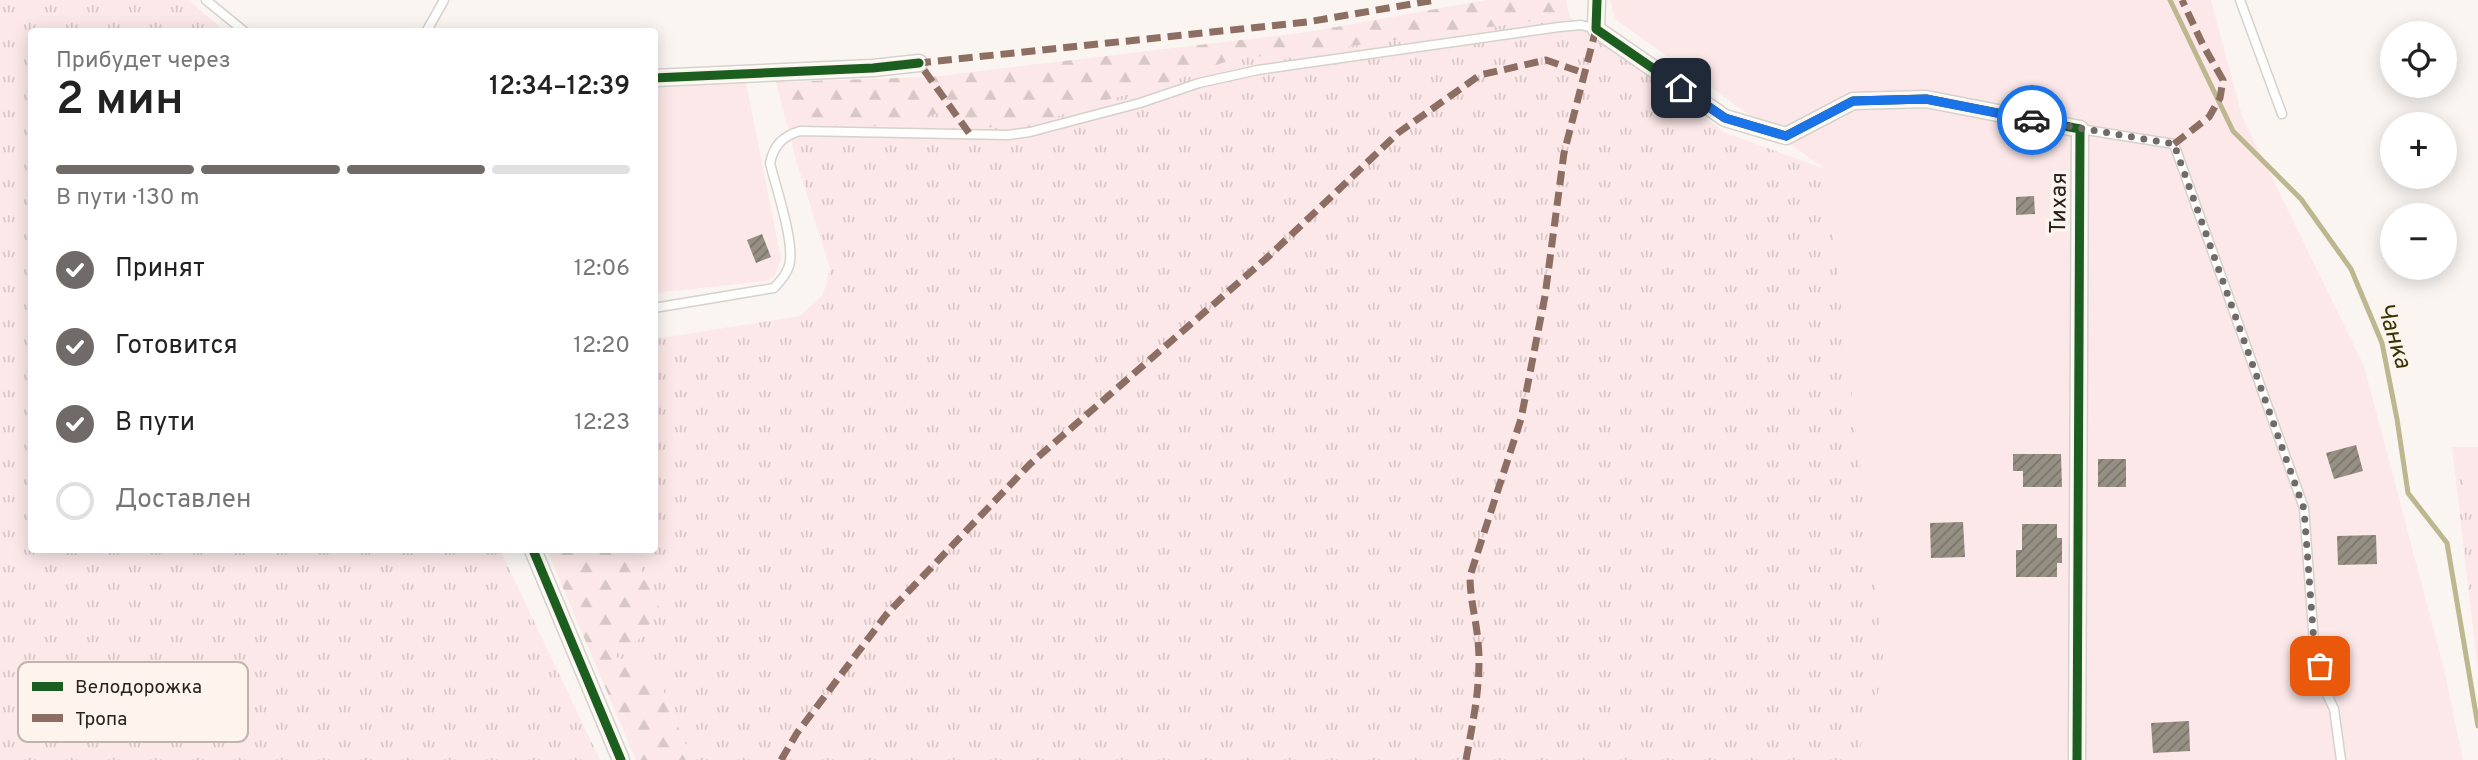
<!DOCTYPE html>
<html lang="ru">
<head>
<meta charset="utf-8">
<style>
  body { margin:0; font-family:Overpass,sans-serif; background:#f2f2f2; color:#222; height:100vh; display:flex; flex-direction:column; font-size:26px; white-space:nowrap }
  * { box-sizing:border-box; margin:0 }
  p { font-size:23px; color:#767676 }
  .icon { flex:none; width:38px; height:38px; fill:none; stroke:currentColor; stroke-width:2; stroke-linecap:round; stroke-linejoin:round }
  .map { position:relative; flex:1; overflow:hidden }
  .details { position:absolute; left:28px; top:28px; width:630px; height:525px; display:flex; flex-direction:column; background:#fff; border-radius:7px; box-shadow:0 4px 18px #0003 }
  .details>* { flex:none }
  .fabs { position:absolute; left:2380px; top:21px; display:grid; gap:14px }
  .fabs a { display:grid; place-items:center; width:77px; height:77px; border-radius:50%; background:#fff; box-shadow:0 4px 18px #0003; font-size:35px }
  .pin { position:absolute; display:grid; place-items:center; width:60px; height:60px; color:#fff; margin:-30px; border-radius:14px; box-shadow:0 4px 10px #0006 }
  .courier { position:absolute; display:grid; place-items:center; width:70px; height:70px; margin:-35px; border:5px solid #1a73e8; border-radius:50%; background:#fff; color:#222; box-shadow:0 2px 9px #0007 }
  .summary em { font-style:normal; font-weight:600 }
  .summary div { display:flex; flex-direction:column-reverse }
  .summary { display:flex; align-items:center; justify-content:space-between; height:119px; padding:0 28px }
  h1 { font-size:46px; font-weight:600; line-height:52px }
  .bar { display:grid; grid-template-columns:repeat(4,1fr); gap:10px 7px; align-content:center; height:84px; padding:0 28px }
  .bar i { height:9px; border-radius:5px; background:#e0e0e0 }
  .bar .current { background:#706b68 }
  .bar p { grid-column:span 4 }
  ol { padding:0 28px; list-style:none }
  li { display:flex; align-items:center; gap:21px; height:77px }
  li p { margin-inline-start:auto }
  li .icon { padding:7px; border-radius:50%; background:#706b68; color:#fff; stroke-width:4 }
  li:last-child { color:#767676 }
  li i { width:38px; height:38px; border:4px solid #e0e0e0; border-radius:50% }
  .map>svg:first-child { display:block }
  .grass { fill:url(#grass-tufts) }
  .forest { fill:url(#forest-firs) }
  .garden { fill:#fce8e9 }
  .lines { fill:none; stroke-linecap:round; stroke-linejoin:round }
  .stream { stroke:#bcb78f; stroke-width:5 }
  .building { fill:url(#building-hatch) }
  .lane-casing { stroke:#d5d1cd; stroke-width:11 }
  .street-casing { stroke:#d5d1cd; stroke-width:19 }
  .lane { stroke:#fefefd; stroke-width:8 }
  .street { stroke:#fefefd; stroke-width:16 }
  .quiet { stroke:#8d6e63; stroke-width:7; stroke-dasharray:14 7; stroke-linecap:butt }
  .cycleway-casing { stroke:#fef4ed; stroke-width:13 }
  .cycleway { stroke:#1b5e20; stroke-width:9 }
  .done { stroke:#706b68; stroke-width:7; stroke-dasharray:0 12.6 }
  .route { stroke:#1a73e8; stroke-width:9 }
  .labels { text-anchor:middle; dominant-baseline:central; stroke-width:7; stroke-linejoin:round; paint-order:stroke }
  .street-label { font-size:23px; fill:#26211e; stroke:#fef4ed }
  .water-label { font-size:24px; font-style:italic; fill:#383505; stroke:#fef4ed }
  .key { fill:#fef4ed; stroke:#bdb5af; stroke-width:2 }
  .key-label { font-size:19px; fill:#26211e }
</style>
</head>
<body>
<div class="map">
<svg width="2478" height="760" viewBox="0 0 2478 760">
  <defs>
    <pattern id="grass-tufts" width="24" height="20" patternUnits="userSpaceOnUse" patternTransform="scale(1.75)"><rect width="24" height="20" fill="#fce8e9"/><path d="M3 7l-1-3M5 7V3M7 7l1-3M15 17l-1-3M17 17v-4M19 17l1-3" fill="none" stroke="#d8c7c7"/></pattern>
    <pattern id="forest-firs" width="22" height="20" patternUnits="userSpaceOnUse" patternTransform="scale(1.75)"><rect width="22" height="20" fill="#fce8e9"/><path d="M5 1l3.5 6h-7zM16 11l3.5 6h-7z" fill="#d8c7c7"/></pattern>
    <pattern id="building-hatch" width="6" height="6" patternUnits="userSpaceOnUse" patternTransform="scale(1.75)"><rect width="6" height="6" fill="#968f83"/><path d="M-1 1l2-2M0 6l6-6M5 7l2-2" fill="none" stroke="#7a746b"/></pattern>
  </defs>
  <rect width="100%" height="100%" fill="#faf5f1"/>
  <path class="grass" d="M 0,0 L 188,0 L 225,31 L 32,32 L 32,550 L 500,550 L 600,760 L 0,760 Z
    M 1569,16 L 1726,133 L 1825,169 L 1885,670 L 1881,760 L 692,760 L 655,671 L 612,656 L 639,639 L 642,571 L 635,550 L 654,550 L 655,339 L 800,316 L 823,295 L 830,268 L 796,160 L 787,124 L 900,127 L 949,109 L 983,127 L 1085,106 L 1161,85 L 1239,57 L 1279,56 Z
    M 2452,447 L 2478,532 L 2478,672 Z"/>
  <path class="forest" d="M 1486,0 L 1566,0 L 1569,16 L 1279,56 L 1239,57 L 1161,85 L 1085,106 L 1026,128 L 983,127 L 949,109 L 900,127 L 787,124 L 776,82 L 931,77 L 1308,32 Z
    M 547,550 L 635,550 L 642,571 L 660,609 L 639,639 L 613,656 L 655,671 L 692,760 L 636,760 Z"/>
  <path class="garden" d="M 1610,0 L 2211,0 L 2242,116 L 2364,366 L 2444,669 L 2463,760 L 1856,760 L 1885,670 L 1825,169 L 1615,19 Z
    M 746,83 L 781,259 L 775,275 L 767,281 L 655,293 L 655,87 Z
    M 2452,447 L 2478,447 L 2478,532 Z"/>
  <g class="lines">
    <path class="stream" d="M 2170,0 L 2233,131 L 2301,199 L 2351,269 L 2382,343 L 2397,419 L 2408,493 L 2447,543 L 2478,726"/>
  </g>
  <path class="building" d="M 2034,196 L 2035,214 L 2016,215 L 2016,197 Z
    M 762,234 L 771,257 L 756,263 L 747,240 Z
    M 2356,445 L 2363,471 L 2334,479 L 2326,453 Z
    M 2013,454 L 2061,454 L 2062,487 L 2023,487 L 2023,471 L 2013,471 Z
    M 2098,459 L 2126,459 L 2126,487 L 2098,487 Z
    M 1963,522 L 1965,557 L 1931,558 L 1930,523 Z
    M 2022,524 L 2057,524 L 2057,538 L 2062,538 L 2062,563 L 2057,563 L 2057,577 L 2016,577 L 2016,550 L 2022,550 Z
    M 2376,535 L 2377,564 L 2338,565 L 2337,536 Z
    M 2189,721 L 2190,751 L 2153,753 L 2151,723 Z"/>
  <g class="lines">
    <defs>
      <path id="lane" d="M 206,0 L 245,32
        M 2240,0 L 2282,114
        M 426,32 L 444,0
        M 2080,129 L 2174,144 L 2304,508 L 2314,643 L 2325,690 L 2334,709 L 2341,760
        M 654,308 L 774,288 C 781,280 789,272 790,261 C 793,237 776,188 770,163 C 774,145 783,136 800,131 L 1008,135 L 1030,132 L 1140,103 L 1199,83 L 1258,70 L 1559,27 L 1581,25 L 1596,29"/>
      <path id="street" d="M 1597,0 L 1596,29 L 1725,118 L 1786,136 L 1853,101 L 1926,99 L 2080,129 L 2077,760
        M 654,78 L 873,68 L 919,63
        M 533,550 L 621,760"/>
    </defs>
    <use href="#lane" class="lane-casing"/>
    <use href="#street" class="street-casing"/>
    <use href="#lane" class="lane"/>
    <use href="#street" class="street"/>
    <path class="quiet" d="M 969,133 L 919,63 L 1307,22 L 1435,0
      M 2174,144 L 2209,117 L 2220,98 L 2223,80 L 2203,45 L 2182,0
      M 781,760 L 797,733 L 886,615 L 1030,464 L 1269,256 L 1398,133 L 1480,75 L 1546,60 L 1584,73
      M 1466,760 C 1473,721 1482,681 1478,641 C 1476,619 1470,599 1470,576 L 1521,419 L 1545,296 L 1564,153 L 1596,29"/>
    <defs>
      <path id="cycleway" d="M 1597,0 L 1596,29 L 1725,118 L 1786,136 L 1853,101 L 1926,99 L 2080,129 L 2077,760
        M 654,78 L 873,68 L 919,63
        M 533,550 L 621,760"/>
    </defs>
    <use href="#cycleway" class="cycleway-casing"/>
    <use href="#cycleway" class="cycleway"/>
  </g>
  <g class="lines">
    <path class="done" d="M 2032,120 L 2174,144 L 2304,509 L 2314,643 L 2320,666"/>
    <path class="route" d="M 1681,88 L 1725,118 L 1786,136 L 1853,101 L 1926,99 L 2032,120"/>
  </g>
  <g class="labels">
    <g class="street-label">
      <text transform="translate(2060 203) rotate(-89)">Тихая</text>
    </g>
    <g class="water-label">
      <text transform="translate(2393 336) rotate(73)">Чанка</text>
    </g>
  </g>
  <rect x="18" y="662" width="230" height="80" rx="10" class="key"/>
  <rect x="32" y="682" width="31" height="9" fill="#1b5e20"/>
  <rect x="32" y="714" width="31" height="8" fill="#8d6e63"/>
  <g class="key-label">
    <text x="75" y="693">Велодорожка</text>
    <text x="75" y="725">Тропа</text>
  </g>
</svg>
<div class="fabs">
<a><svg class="icon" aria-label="locate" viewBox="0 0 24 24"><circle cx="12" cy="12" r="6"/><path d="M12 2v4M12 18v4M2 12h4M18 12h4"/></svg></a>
<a>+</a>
<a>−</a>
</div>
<div class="pin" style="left:2320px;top:666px;background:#ea580c"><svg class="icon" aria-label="bag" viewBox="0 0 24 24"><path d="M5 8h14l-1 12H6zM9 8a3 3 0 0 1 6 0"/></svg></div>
<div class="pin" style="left:1681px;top:88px;background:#1f2937"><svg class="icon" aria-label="home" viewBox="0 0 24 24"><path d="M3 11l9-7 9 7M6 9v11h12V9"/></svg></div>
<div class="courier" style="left:2032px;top:120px"><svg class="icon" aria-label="car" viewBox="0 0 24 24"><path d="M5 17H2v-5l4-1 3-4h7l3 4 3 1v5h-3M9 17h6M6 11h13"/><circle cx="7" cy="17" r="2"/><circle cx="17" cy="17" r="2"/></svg></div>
<section class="details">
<div class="summary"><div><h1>2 мин</h1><p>Прибудет через</p></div><em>12:34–12:39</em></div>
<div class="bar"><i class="current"></i><i class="current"></i><i class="current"></i><i></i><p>В пути · 130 m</p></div>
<ol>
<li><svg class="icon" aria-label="check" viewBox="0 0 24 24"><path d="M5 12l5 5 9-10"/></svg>Принят<p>12:06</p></li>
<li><svg class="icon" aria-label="check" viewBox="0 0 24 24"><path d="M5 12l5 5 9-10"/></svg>Готовится<p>12:20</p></li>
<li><svg class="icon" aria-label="check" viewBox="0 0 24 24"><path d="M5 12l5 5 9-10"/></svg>В пути<p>12:23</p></li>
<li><i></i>Доставлен</li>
</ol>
</section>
</div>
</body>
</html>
